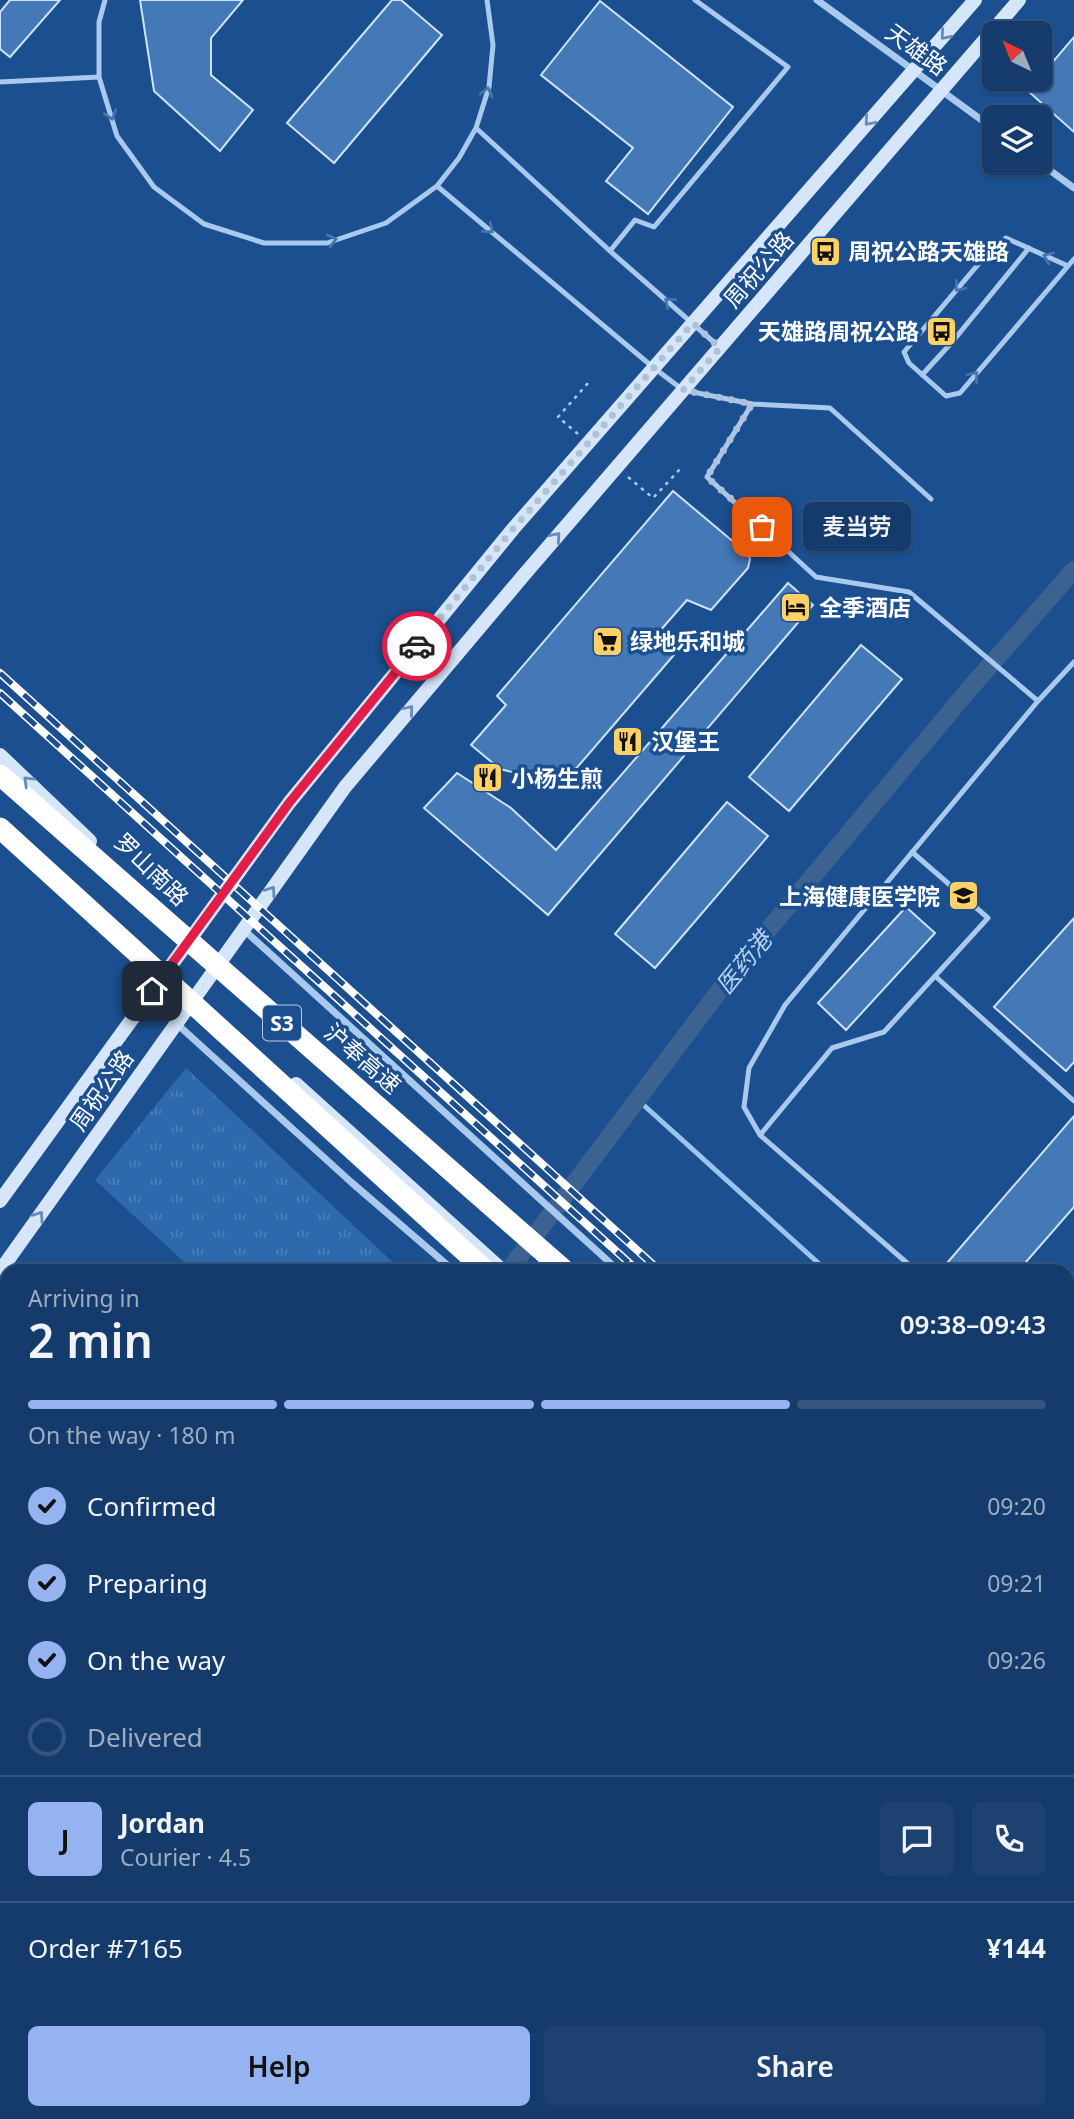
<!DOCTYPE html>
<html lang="en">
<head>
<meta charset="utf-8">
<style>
  body { margin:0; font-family:"Noto Sans","Noto Sans SC",sans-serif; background:#1d4271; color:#f1f3f6; height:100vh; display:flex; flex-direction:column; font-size:26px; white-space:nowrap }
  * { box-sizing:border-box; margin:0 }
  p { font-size:23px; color:#9dadc1 }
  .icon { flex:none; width:38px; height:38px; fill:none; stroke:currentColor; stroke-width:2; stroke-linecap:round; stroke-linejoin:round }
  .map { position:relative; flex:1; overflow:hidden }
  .details { position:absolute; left:0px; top:1264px; width:1074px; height:856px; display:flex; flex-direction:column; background:#143b6b; border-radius:21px 21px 0 0; box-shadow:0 2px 5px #0004,0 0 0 2px #33557e }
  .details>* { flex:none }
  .needle { width:46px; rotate:317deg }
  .fabs { position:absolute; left:982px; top:21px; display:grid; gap:14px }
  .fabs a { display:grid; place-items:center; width:70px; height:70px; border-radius:10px; background:#143b6b; box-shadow:0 2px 5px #0004,0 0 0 2px #33557e; font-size:35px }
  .pin { position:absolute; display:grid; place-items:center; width:60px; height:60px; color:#fff; margin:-30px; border-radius:14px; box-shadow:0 4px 10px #0006 }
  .courier { position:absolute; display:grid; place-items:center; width:70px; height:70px; margin:-35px; border:5px solid #e11d48; border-radius:50%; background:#fff; color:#222; box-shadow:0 2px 9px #0007 }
  .bubble { position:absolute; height:49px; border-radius:10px; background:#143b6b; box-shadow:0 2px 5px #0004,0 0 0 2px #33557e; font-size:23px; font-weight:600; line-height:49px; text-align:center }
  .summary em { font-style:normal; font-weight:600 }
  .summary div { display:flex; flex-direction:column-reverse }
  .summary { display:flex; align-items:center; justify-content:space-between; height:119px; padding:0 28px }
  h1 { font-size:46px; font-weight:600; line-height:52px }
  .bar { display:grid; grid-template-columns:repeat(4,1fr); gap:10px 7px; align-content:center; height:84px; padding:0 28px }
  .bar i { height:9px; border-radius:5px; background:#33557e }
  .bar .active { background:#95b2f1 }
  .bar p { grid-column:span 4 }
  .line { display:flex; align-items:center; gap:18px; padding:0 28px; border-top:2px solid #33557e }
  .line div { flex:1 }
  .round { display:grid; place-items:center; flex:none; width:74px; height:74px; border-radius:10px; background:#1d4271 }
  ol { padding:0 28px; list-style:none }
  li { display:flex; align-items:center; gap:21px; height:77px }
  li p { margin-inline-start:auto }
  li .icon { padding:7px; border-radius:50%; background:#95b2f1; color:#111; stroke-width:4 }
  li:last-child { color:#9dadc1 }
  li i { width:38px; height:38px; border:4px solid #33557e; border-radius:50% }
  .cta { display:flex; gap:14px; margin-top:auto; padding:14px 28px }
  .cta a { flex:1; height:80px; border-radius:10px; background:#95b2f1; color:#111; font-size:28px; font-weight:600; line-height:80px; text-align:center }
  .cta a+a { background:#1d4271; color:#f1f3f6 }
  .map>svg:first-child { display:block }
  .park { fill:url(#park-tufts) }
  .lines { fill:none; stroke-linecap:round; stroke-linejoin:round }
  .stream { stroke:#9cc4f0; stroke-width:5 }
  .canal { stroke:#3c6290; stroke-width:18 }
  .building { fill:#4478b7; stroke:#cfe3fa; stroke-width:2 }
  .path { stroke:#a9c9ee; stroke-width:2.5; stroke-dasharray:3.5 5; stroke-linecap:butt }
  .lane { stroke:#a9c9ee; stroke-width:5 }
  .street { stroke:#a9c9ee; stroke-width:7 }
  .secondary { stroke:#d6e6fa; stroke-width:14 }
  .highway { stroke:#fff; stroke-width:21 }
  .rail-casing { stroke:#fff; stroke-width:8 }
  .rail { stroke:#1b4f8f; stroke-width:5; stroke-dasharray:16; stroke-linecap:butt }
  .oneway { stroke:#668bba }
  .oneway2 { stroke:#4674ac }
  .done { stroke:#afc1d8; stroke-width:7; stroke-dasharray:0 12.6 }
  .route { stroke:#e11d48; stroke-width:9 }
  .labels { text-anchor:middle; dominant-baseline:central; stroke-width:7; stroke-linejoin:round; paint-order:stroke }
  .shield { fill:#1b4f8f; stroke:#bbcadd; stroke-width:2 }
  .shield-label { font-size:21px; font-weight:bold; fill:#fff }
  .street-label { font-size:23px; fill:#fff; stroke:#1b4f8f }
  .poi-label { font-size:23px; font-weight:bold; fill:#fff; stroke:#1b4f8f; text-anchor:start }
  .water-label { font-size:24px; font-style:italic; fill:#b5d3f5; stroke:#1b4f8f }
</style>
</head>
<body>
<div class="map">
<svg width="1074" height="2119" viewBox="0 0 1074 2119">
  <defs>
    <pattern id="park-tufts" width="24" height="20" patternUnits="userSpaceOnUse" patternTransform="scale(1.75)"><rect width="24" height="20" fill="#2e69ad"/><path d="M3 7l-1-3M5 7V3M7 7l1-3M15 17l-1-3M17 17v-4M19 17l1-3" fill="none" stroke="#4d80b9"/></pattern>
  </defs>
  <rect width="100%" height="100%" fill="#1b4f8f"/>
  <path class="park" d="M 186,1068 L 401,1270 L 193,1270 L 95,1180 Z
    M 1068,1914 L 1074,1920 L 1074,2003 L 1068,1997 Z"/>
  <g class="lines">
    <path class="stream" d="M 638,1100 L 826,1270
      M 1068,1489 L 1074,1495"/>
    <path class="canal" d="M 509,1270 L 738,966 L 971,687 L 1074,570
      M 0,1903 L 7,1909
      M 0,1942 L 7,1932
      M 256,2112 L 265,2119"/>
  </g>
  <path class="building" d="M 10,0 L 60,0 L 10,57 L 0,49 L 0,12 Z
    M 140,0 L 243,0 L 211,38 L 211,75 L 253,110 L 220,151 L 154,91 Z
    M 392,0 L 401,0 L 442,35 L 334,163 L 287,123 Z
    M 600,1 L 733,107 L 648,214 L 606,181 L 633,148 L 541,75 Z
    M 1074,37 L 1074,132 L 1028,91 Z
    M 673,491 L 748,554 L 750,559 L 748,568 L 711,610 L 687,600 L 659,632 L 679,649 L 562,785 L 500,769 L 471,745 L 506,705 L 497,696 Z
    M 788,583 L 813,605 L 548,915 L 424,808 L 457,773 L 511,808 L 556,850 Z
    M 861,645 L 902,679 L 789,811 L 749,777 Z
    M 727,802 L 768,836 L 655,968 L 615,934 Z
    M 906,907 L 935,933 L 846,1030 L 818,1003 Z
    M 1074,918 L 1074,1062 L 1066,1071 L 994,1007 Z
    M 1074,1116 L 1074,1207 L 1019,1270 L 941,1270 Z"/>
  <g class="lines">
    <path class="path" d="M 578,434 L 558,417 L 589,382
      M 628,477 L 653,498 L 683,466"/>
    <path class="lane" d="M 105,0 L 99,22 L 99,77 L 117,136 L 154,187 L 204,224 L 264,243 L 327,243 L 386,223 L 437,186 L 459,158 L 476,128 L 489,87 L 493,45 L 487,0
      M 0,82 L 99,77
      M 476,128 L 610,251 L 717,345
      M 437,186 L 654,368 L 683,390 L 752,404 L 830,408 L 931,499
      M 610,251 L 635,220 L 654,227 L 788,67 L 695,0
      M 1068,266 L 1006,238 L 992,248 L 904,352 L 909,363 L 946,396 L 960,393 L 1074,259
      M 922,375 L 953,341 L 1029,248
      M 752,404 L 707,477 L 816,577 L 909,592 L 1038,701
      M 935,976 L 1074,1101
      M 760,1135 L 832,1048 L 884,1032 L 988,918 L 912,852
      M 915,1270 L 760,1135 L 744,1107 L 749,1068 L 785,1005 L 1038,701 L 1074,662
      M 1068,1344 L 1074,1350
      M 1068,2029 L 1074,2035"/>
    <path class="street" d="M 817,0 L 994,129
      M 1040,163 L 1074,188
      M 244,930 L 618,1270
      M 177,1024 L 351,1182 L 453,1270
      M 0,1360 L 7,1365
      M 1068,1640 L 1074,1632
      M 1068,1683 L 1074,1688
      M 1068,1816 L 1074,1822
      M 1068,2091 L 1074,2097
      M 475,2119 L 480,2112"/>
    <path class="secondary" d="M 0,755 L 90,841
      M 296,1084 L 502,1270
      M 0,1201 L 289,803 L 513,529 L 975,0
      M 0,1271 L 345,787 L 523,576 L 1019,0
      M 1068,1735 L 1074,1741
      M 1068,1787 L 1074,1793"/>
    <path class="highway" d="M 0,775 L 564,1270
      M 0,828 L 485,1270
      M 1068,1716 L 1074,1722
      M 1068,1843 L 1074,1849"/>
    <defs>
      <path id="rail" d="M 0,673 L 659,1270
        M 0,693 L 637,1270
        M 1068,1643 L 1074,1649
        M 1068,1662 L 1074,1667"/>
    </defs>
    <use href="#rail" class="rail-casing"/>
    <use href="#rail" class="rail"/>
  </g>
  <defs><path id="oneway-chevron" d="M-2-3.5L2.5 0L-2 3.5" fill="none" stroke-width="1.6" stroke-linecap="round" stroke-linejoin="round" transform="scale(1.75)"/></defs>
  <g class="oneway">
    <use href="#oneway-chevron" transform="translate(945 35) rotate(131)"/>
    <use href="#oneway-chevron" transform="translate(869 121) rotate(131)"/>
    <use href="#oneway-chevron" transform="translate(556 537) rotate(-49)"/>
    <use href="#oneway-chevron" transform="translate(409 710) rotate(-50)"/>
    <use href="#oneway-chevron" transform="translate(28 781) rotate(-136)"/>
    <use href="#oneway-chevron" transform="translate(271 891) rotate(-55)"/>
    <use href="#oneway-chevron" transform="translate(39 1216) rotate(-55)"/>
  </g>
  <g class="oneway2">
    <use href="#oneway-chevron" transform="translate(487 92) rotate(-76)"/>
    <use href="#oneway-chevron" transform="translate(111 115) rotate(73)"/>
    <use href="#oneway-chevron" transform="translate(489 229) rotate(40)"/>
    <use href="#oneway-chevron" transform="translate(332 240) rotate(-14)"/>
    <use href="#oneway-chevron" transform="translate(1048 257) rotate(-156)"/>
    <use href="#oneway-chevron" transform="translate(959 287) rotate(130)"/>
    <use href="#oneway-chevron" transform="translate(669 302) rotate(-139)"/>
    <use href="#oneway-chevron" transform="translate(974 376) rotate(-50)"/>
  </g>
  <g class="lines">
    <path class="done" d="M 417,646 L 513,529 L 693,323 L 720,348 L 683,390 L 752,404 L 707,477 L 762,527"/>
    <path class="route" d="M 152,991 L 289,803 L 417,646"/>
  </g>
  <defs>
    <symbol id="bus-square" viewBox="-11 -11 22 22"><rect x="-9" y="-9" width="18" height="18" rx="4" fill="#ffd166" stroke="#1b4f8f"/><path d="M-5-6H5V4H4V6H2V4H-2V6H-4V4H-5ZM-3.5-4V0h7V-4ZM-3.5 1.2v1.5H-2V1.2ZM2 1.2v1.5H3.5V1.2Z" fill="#111"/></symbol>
    <symbol id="hotel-square" viewBox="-11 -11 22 22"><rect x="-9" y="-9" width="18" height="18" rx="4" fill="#ffd166" stroke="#1b4f8f"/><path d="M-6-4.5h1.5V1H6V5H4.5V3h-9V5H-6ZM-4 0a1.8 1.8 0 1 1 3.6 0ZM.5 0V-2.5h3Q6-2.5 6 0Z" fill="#111"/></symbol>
    <symbol id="supermarket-square" viewBox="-11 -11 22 22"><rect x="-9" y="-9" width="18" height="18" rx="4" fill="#ffd166" stroke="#1b4f8f"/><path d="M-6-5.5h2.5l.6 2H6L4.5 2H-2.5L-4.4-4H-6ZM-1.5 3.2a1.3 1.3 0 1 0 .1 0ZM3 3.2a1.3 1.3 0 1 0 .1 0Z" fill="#111"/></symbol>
    <symbol id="restaurant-square" viewBox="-11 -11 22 22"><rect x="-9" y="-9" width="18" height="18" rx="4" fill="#ffd166" stroke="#1b4f8f"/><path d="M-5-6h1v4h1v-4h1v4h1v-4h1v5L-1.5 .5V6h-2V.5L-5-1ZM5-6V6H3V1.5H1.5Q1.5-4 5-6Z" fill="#111"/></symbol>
    <symbol id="university-square" viewBox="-11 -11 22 22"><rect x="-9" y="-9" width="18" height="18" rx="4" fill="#ffd166" stroke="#1b4f8f"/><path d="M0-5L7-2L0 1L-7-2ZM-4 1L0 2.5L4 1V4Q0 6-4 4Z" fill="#111"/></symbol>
  </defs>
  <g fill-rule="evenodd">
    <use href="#bus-square" x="808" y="234" width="35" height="35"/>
    <use href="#bus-square" x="924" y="314" width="35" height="35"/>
    <use href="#hotel-square" x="778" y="590" width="35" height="35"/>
    <use href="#supermarket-square" x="590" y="624" width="35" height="35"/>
    <use href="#restaurant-square" x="610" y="724" width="35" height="35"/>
    <use href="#restaurant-square" x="470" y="760" width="35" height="35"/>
    <use href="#university-square" x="946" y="878" width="35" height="35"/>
  </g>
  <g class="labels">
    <rect class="shield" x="263" y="1005.5" width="38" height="35" rx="5"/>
    <g class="shield-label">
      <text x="282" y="1023">S3</text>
    </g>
    <g class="street-label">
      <text transform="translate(917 49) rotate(36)">天雄路</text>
      <text transform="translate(758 269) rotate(-49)">周祝公路</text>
      <text transform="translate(152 869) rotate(44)">罗山南路</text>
      <text transform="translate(363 1058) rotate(41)">沪奉高速</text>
      <text transform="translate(101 1090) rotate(-55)">周祝公路</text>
    </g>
    <g class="poi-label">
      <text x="848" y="251">周祝公路天雄路</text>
      <text x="919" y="331" text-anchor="end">天雄路周祝公路</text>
      <text x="819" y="607">全季酒店</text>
      <text x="630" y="641">绿地乐和城</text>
      <text x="651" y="741">汉堡王</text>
      <text x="511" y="778">小杨生煎</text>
      <text x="940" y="896" text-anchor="end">上海健康医学院</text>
    </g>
    <g class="water-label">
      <text transform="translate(743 962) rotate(-51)">医药港</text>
    </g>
  </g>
</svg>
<div class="fabs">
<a><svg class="needle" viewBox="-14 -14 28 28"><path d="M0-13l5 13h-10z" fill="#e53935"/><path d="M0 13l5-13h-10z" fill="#9dadc1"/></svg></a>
<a><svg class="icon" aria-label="layers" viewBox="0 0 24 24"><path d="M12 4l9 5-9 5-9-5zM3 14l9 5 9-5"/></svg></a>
</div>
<div class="pin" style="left:762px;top:527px;background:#ea580c"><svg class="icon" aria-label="bag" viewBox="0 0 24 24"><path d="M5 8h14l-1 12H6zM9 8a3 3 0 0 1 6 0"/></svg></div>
<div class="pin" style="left:152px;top:991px;background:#1f2937"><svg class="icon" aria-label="home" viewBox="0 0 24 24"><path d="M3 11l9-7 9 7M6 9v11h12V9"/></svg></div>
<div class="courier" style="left:417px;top:646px"><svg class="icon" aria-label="car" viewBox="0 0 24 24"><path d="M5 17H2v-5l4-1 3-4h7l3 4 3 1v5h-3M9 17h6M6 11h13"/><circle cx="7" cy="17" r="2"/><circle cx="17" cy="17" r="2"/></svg></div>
<div class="bubble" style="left:803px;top:502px;width:108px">麦当劳</div>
<section class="details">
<div class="summary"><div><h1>2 min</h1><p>Arriving in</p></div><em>09:38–09:43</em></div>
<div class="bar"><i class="active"></i><i class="active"></i><i class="active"></i><i></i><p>On the way · 180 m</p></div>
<ol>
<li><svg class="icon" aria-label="check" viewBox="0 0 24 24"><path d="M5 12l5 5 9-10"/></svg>Confirmed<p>09:20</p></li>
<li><svg class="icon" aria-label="check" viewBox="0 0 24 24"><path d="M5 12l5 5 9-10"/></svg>Preparing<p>09:21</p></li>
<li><svg class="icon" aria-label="check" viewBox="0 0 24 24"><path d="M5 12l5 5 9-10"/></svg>On the way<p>09:26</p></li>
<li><i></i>Delivered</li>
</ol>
<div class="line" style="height:126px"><b class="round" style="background:#95b2f1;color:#111">J</b><div><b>Jordan</b><p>Courier · 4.5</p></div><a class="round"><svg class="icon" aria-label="chat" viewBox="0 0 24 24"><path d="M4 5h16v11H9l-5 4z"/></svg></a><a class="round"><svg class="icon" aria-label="phone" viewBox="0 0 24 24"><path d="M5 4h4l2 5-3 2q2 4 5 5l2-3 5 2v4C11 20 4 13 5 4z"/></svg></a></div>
<div class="line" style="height:91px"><div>Order #7165</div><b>¥144</b></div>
<div class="cta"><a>Help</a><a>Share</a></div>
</section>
</div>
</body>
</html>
